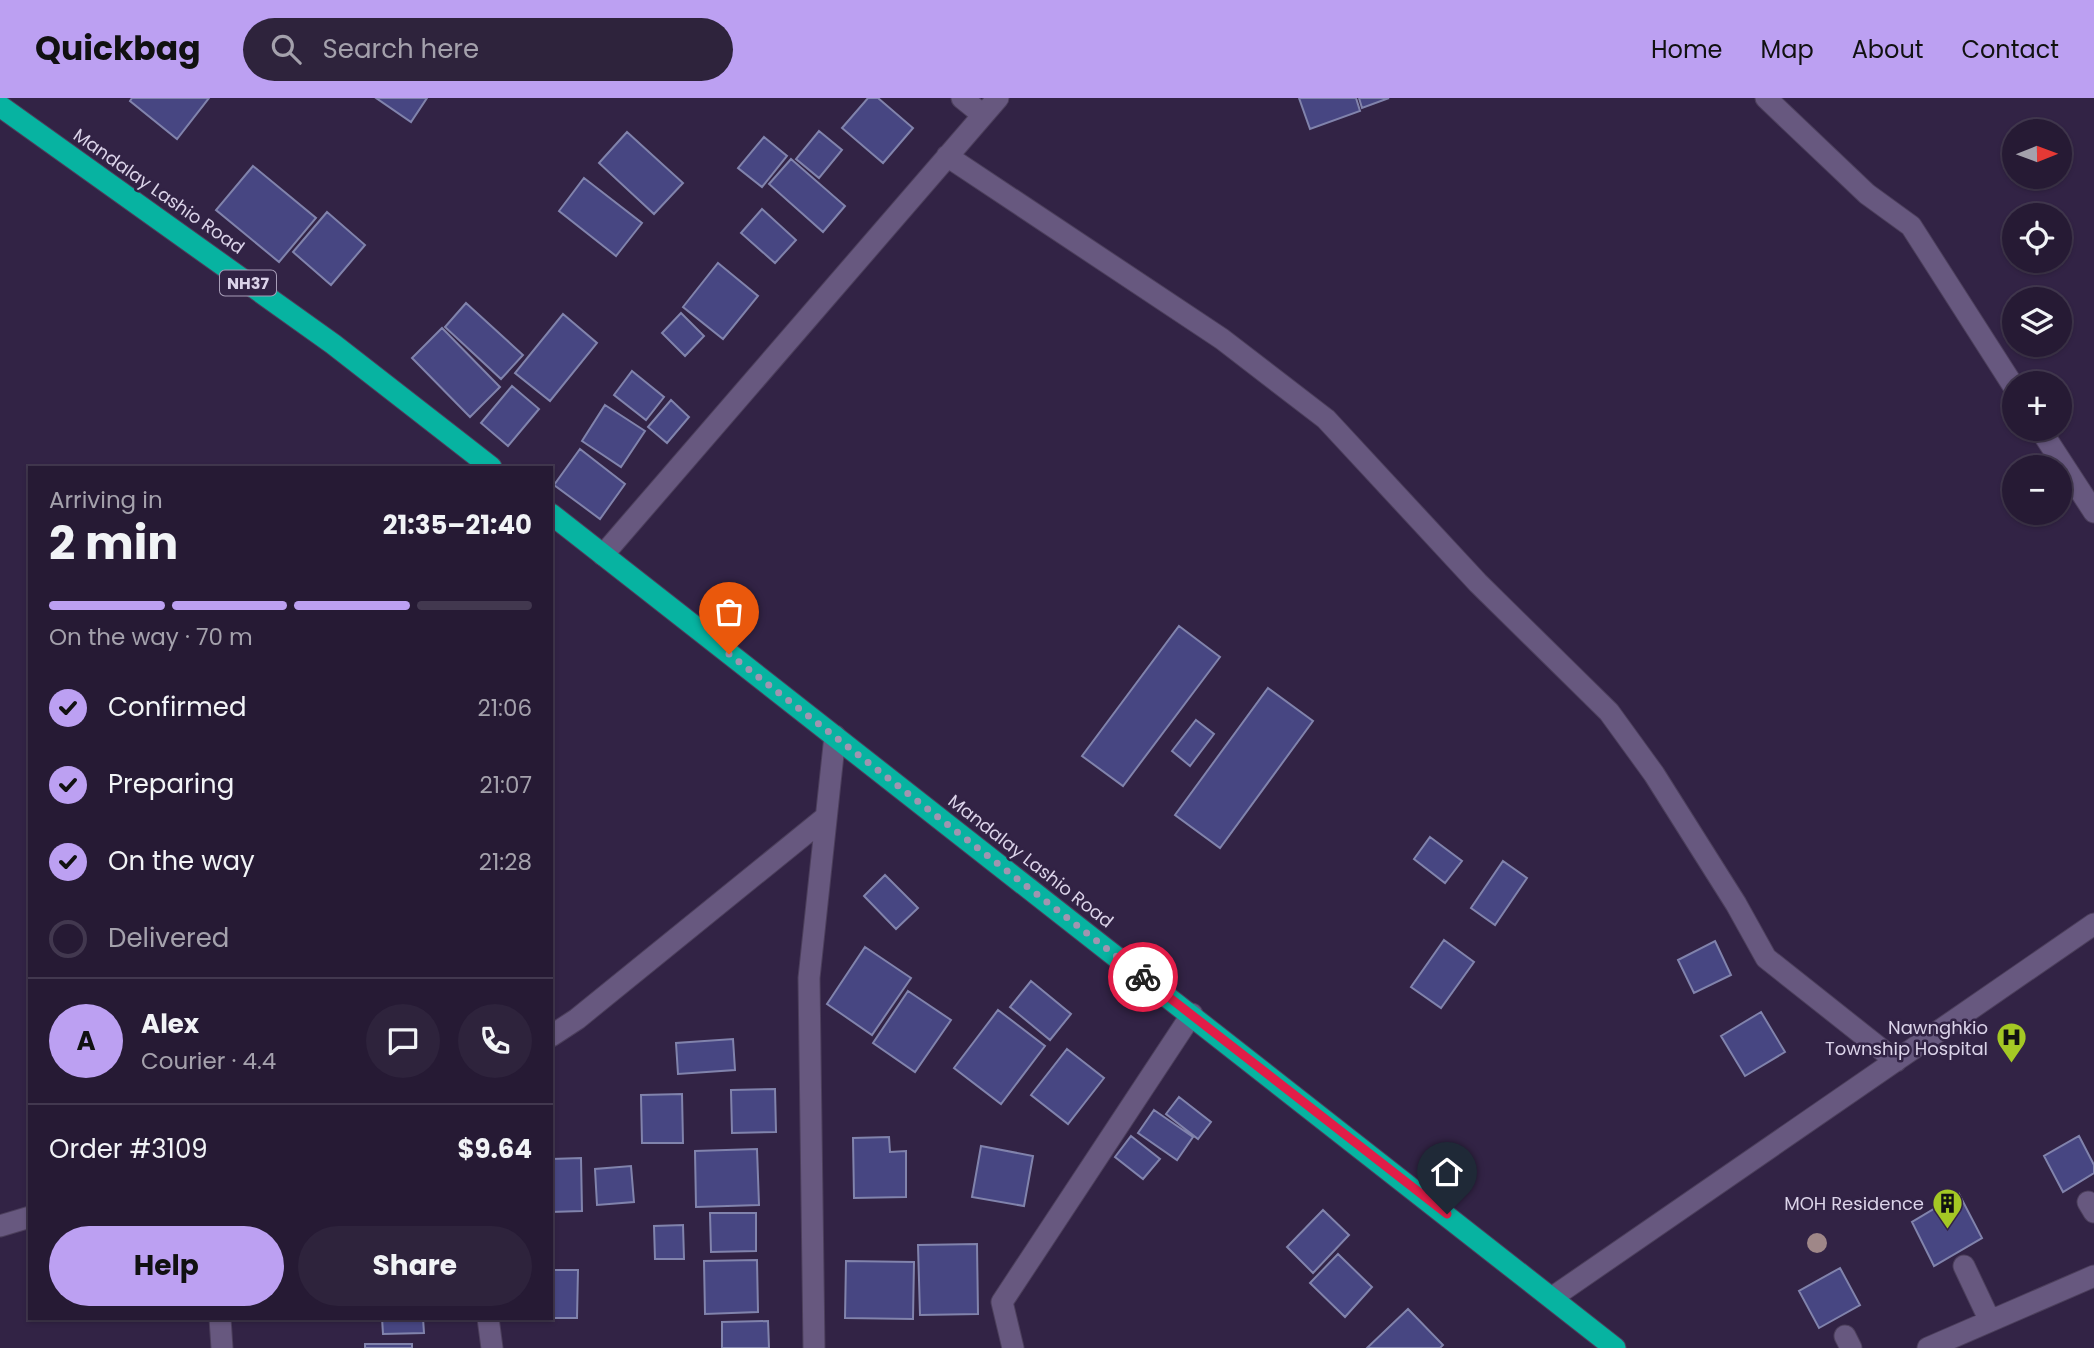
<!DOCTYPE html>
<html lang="en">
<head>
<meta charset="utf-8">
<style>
  body { margin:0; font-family:Poppins,sans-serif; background:#2e233c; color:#f1f3f6; height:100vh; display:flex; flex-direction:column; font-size:26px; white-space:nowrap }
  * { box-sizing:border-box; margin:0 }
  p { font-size:23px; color:#a4a1ac }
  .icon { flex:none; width:38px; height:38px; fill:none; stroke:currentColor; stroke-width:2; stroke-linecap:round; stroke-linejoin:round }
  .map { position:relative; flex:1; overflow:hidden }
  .details { position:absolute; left:28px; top:368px; width:525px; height:854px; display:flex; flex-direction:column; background:#261a34; border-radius:0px; box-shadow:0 2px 5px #0004,0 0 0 2px #42384f }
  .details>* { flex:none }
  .needle { width:46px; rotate:89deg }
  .buttons { position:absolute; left:2002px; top:21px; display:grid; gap:14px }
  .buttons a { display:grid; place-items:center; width:70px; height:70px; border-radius:50%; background:#261a34; box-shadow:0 2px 5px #0004,0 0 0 2px #42384f; font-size:35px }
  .pin { position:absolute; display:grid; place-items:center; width:60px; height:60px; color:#fff; margin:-72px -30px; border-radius:50% 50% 50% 0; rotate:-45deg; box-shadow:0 0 7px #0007 }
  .pin .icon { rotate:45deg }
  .courier { position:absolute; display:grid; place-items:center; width:70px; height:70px; margin:-35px; border:5px solid #e11d48; border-radius:50%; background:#fff; color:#222; box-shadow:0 2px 9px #0007 }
  .overview em { font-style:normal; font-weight:700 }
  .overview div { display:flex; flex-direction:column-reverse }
  .overview { display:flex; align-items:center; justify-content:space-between; height:119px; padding:0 21px }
  h1 { font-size:46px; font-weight:700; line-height:52px }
  .bar { display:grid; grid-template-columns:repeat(4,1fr); gap:10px 7px; align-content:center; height:84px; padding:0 21px }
  .bar i { height:9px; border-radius:5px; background:#42384f }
  .bar .on { background:#bca0f2 }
  .bar p { grid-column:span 4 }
  .line { display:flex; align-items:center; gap:18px; padding:0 21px; border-top:2px solid #42384f }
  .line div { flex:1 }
  .round { display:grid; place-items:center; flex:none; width:74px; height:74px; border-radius:37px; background:#2e233c }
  ol { padding:0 21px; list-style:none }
  li { display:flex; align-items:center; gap:21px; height:77px }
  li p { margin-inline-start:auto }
  li .icon { padding:7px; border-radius:50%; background:#bca0f2; color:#111; stroke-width:4 }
  li:last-child { color:#a4a1ac }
  li i { width:38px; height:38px; border:4px solid #42384f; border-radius:50% }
  .button { display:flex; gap:14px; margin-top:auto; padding:14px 21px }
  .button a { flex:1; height:80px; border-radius:42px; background:#bca0f2; color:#111; font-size:28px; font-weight:700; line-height:80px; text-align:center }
  .button a+a { background:#2e233c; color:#f1f3f6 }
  header { display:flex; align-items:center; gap:42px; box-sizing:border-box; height:98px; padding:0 35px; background:#bca0f2; color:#111 }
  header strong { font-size:33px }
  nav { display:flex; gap:38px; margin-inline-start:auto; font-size:24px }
  .search { width:490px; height:63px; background:#2e233c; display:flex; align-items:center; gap:18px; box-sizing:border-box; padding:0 24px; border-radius:38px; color:#a4a1ac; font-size:26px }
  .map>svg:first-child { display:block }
  .building { fill:#474682; stroke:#8183ac; stroke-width:2 }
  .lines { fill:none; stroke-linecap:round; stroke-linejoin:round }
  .minor-casing { stroke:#4c3f5c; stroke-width:23 }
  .highway-casing { stroke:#4c3f5c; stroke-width:23 }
  .minor { stroke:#67587f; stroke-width:21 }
  .highway { stroke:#07b3a1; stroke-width:21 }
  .tree { fill:#9f8788 }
  .done { stroke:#a095b0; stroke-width:7; stroke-dasharray:0 12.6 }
  .route { stroke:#e11d48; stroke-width:9 }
  .labels { text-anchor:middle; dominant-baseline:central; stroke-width:5; stroke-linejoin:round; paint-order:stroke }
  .shield { fill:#322345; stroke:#a89eb8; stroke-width:2 }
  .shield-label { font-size:16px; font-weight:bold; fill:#dbd3e9 }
  .street-label { font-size:18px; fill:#dbd3e9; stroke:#322345 }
  .poi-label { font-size:18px; fill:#dbd3e9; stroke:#322345; text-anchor:end }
</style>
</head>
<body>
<header>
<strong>Quickbag</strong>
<div class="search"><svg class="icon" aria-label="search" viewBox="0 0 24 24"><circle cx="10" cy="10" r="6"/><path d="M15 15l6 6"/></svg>Search here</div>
<nav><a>Home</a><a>Map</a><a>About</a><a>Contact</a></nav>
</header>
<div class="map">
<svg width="2094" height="1250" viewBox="0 0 2094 1250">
  <rect width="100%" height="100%" fill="#322345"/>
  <path class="building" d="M 132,0 L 209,0 L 177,41 L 130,3 Z
    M 376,0 L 427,0 L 411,24 Z
    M 868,0 L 878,0 L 913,30 L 883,65 L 842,30 Z
    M 1299,0 L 1356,0 L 1360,13 L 1310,31 Z
    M 1359,0 L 1389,0 L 1362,10 Z
    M 819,33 L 842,52 L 819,80 L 796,61 Z
    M 627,34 L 683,85 L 654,116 L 599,65 Z
    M 764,39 L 787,58 L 762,89 L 738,70 Z
    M 791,61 L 845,108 L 823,134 L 769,86 Z
    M 253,68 L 316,120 L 279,164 L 216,112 Z
    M 584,80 L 642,125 L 616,158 L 559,113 Z
    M 762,111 L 796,142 L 775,165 L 741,135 Z
    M 327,114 L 365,147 L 331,187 L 293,154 Z
    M 718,165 L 758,198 L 723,241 L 683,209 Z
    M 466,205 L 523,257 L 501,281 L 445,229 Z
    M 681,215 L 704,238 L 685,258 L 662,235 Z
    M 563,216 L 597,245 L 550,303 L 515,275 Z
    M 442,230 L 500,289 L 470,319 L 412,260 Z
    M 632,273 L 664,299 L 646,322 L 614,297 Z
    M 512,288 L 539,311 L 508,348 L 481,325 Z
    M 671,302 L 689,319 L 667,345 L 648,329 Z
    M 605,307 L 645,333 L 621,369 L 582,343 Z
    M 580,351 L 625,386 L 600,421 L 554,387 Z
    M 1179,528 L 1220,559 L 1123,688 L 1082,658 Z
    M 1268,590 L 1313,623 L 1220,750 L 1175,717 Z
    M 1196,622 L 1214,636 L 1190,668 L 1172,653 Z
    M 1430,739 L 1462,763 L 1445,785 L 1414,761 Z
    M 1503,763 L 1527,780 L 1495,827 L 1471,810 Z
    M 885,777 L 918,810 L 896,831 L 864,798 Z
    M 1444,842 L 1474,864 L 1441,910 L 1411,889 Z
    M 1715,843 L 1731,877 L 1694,895 L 1678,862 Z
    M 865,849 L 911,880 L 872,937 L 827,906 Z
    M 1031,883 L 1071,916 L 1050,942 L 1010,909 Z
    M 908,893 L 951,922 L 915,974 L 873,945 Z
    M 998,912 L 1045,948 L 1001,1006 L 954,970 Z
    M 1761,914 L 1785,954 L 1745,978 L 1721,938 Z
    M 733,941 L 735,972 L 678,976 L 676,945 Z
    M 1067,951 L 1104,980 L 1068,1026 L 1031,997 Z
    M 775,991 L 776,1034 L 732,1035 L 731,992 Z
    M 682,996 L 683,1045 L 642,1045 L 641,997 Z
    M 1179,999 L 1211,1024 L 1198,1041 L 1166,1016 Z
    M 1154,1012 L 1193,1039 L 1177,1062 L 1138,1035 Z
    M 1131,1038 L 1160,1061 L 1143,1081 L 1115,1059 Z
    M 2079,1038 L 2094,1067 L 2094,1075 L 2063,1094 L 2044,1058 Z
    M 889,1039 L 890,1054 L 906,1053 L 906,1099 L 854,1100 L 853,1040 Z
    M 981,1048 L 1033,1058 L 1024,1108 L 972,1099 Z
    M 757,1051 L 759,1107 L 696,1109 L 695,1053 Z
    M 581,1060 L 582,1113 L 551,1114 L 551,1061 Z
    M 631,1068 L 634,1104 L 597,1107 L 595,1071 Z
    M 1959,1096 L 1982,1140 L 1934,1168 L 1912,1124 Z
    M 1323,1112 L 1349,1137 L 1313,1175 L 1287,1149 Z
    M 710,1115 L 756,1115 L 756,1153 L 711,1154 Z
    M 683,1127 L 684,1161 L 655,1161 L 654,1128 Z
    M 977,1146 L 978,1216 L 920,1217 L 918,1147 Z
    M 1338,1156 L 1372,1189 L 1345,1219 L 1310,1185 Z
    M 757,1162 L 758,1214 L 705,1216 L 704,1163 Z
    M 846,1163 L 914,1164 L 913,1221 L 845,1220 Z
    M 1840,1170 L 1860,1207 L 1819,1230 L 1799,1193 Z
    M 551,1172 L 578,1172 L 577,1220 L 547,1220 L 551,1220 Z
    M 1408,1211 L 1443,1247 L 1440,1250 L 1367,1250 Z
    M 382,1220 L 423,1220 L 424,1235 L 383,1236 Z
    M 768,1223 L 769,1250 L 722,1250 L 722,1224 Z
    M 365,1246 L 412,1246 L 412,1250 L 365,1250 Z"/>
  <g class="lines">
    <defs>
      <path id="minor" d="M 962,0 L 983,17
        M 1766,0 L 1867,96 L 1911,128 L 2014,289
        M 947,58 L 1222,241 L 1326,321 L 1478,485 L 1609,614 L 1654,676 L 1736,806 L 1766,860 L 1896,963
        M 2040,331 L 2094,414
        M 603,457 L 998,0
        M 551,938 L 577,921 L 826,719
        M 2088,1104 L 2094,1114
        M 0,1128 L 30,1119
        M 1964,1168 L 1990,1223
        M 1553,1199 L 2094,826
        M 220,1220 L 222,1250
        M 488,1220 L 492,1250
        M 1845,1238 L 1851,1250
        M 814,1250 L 809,880 L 835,638
        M 1013,1250 L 1002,1204 L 1192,916
        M 1928,1250 L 2094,1178"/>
      <path id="highway" d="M 0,8 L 333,246 L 491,369
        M 551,416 L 1615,1250"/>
    </defs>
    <use href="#minor" class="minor-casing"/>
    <use href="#highway" class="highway-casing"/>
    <use href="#minor" class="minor"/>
    <use href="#highway" class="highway"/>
  </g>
  <circle class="tree" cx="1817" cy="1145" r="10"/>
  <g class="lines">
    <path class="done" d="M 729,556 L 1143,879"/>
    <path class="route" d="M 1143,879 L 1447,1116"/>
  </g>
  <defs>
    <symbol id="hospital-pin" viewBox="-11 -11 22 30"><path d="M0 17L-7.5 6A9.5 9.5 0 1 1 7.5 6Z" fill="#a4c824" stroke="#322345"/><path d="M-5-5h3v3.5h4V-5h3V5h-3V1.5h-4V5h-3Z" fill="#111"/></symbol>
    <symbol id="building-pin" viewBox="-11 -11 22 30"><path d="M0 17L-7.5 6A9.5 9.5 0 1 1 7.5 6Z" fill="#a4c824" stroke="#322345"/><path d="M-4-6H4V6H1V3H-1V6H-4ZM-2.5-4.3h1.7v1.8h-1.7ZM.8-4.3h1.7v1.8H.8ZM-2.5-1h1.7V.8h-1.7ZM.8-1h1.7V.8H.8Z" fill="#111"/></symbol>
  </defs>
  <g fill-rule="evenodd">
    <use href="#hospital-pin" x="1994" y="922" width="35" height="47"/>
    <use href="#building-pin" x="1930" y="1088" width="35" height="47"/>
  </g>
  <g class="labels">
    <rect class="shield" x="220" y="172.5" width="56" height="25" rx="5"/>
    <g class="shield-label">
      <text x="248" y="185">NH37</text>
    </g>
    <g class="street-label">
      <text transform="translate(159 93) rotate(35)">Mandalay Lashio Road</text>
      <text transform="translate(1031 763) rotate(38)">Mandalay Lashio Road</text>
    </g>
    <g class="poi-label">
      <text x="1988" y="929">Nawnghkio<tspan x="1988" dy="21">Township Hospital</tspan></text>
      <text x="1924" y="1105">MOH Residence</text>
    </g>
  </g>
</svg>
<div class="buttons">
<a><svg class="needle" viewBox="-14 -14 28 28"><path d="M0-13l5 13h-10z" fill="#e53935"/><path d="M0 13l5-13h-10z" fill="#a4a1ac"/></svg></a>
<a><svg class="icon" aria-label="locate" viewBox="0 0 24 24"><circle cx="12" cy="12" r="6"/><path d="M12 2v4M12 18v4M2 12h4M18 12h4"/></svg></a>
<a><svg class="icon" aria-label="layers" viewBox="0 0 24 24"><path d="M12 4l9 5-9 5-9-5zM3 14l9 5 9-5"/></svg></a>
<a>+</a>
<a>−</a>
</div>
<div class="pin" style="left:729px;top:556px;background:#ea580c"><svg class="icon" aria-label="bag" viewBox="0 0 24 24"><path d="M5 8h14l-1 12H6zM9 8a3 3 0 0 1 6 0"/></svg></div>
<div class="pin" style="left:1447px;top:1116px;background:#1f2937"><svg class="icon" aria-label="home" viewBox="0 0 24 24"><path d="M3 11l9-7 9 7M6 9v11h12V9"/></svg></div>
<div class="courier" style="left:1143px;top:879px"><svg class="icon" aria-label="bike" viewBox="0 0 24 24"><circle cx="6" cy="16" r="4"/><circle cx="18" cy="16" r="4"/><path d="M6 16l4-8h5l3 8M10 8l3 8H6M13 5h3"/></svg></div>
<section class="details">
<div class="overview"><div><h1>2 min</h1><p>Arriving in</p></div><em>21:35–21:40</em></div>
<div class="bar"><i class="on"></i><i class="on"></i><i class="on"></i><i></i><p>On the way · 70 m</p></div>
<ol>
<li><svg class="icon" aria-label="check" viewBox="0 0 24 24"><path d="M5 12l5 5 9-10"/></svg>Confirmed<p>21:06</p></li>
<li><svg class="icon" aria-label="check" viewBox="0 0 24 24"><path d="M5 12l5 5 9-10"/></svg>Preparing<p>21:07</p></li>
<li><svg class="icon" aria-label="check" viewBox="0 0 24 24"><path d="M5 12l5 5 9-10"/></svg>On the way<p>21:28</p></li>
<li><i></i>Delivered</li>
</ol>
<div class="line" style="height:126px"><b class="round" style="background:#bca0f2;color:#111">A</b><div><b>Alex</b><p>Courier · 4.4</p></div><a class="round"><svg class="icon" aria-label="chat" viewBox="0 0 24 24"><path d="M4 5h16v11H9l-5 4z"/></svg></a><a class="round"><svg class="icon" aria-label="phone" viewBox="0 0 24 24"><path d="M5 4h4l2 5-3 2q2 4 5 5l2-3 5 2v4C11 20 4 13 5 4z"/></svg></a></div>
<div class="line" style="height:91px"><div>Order #3109</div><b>$9.64</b></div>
<div class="button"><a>Help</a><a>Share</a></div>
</section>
</div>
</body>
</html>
